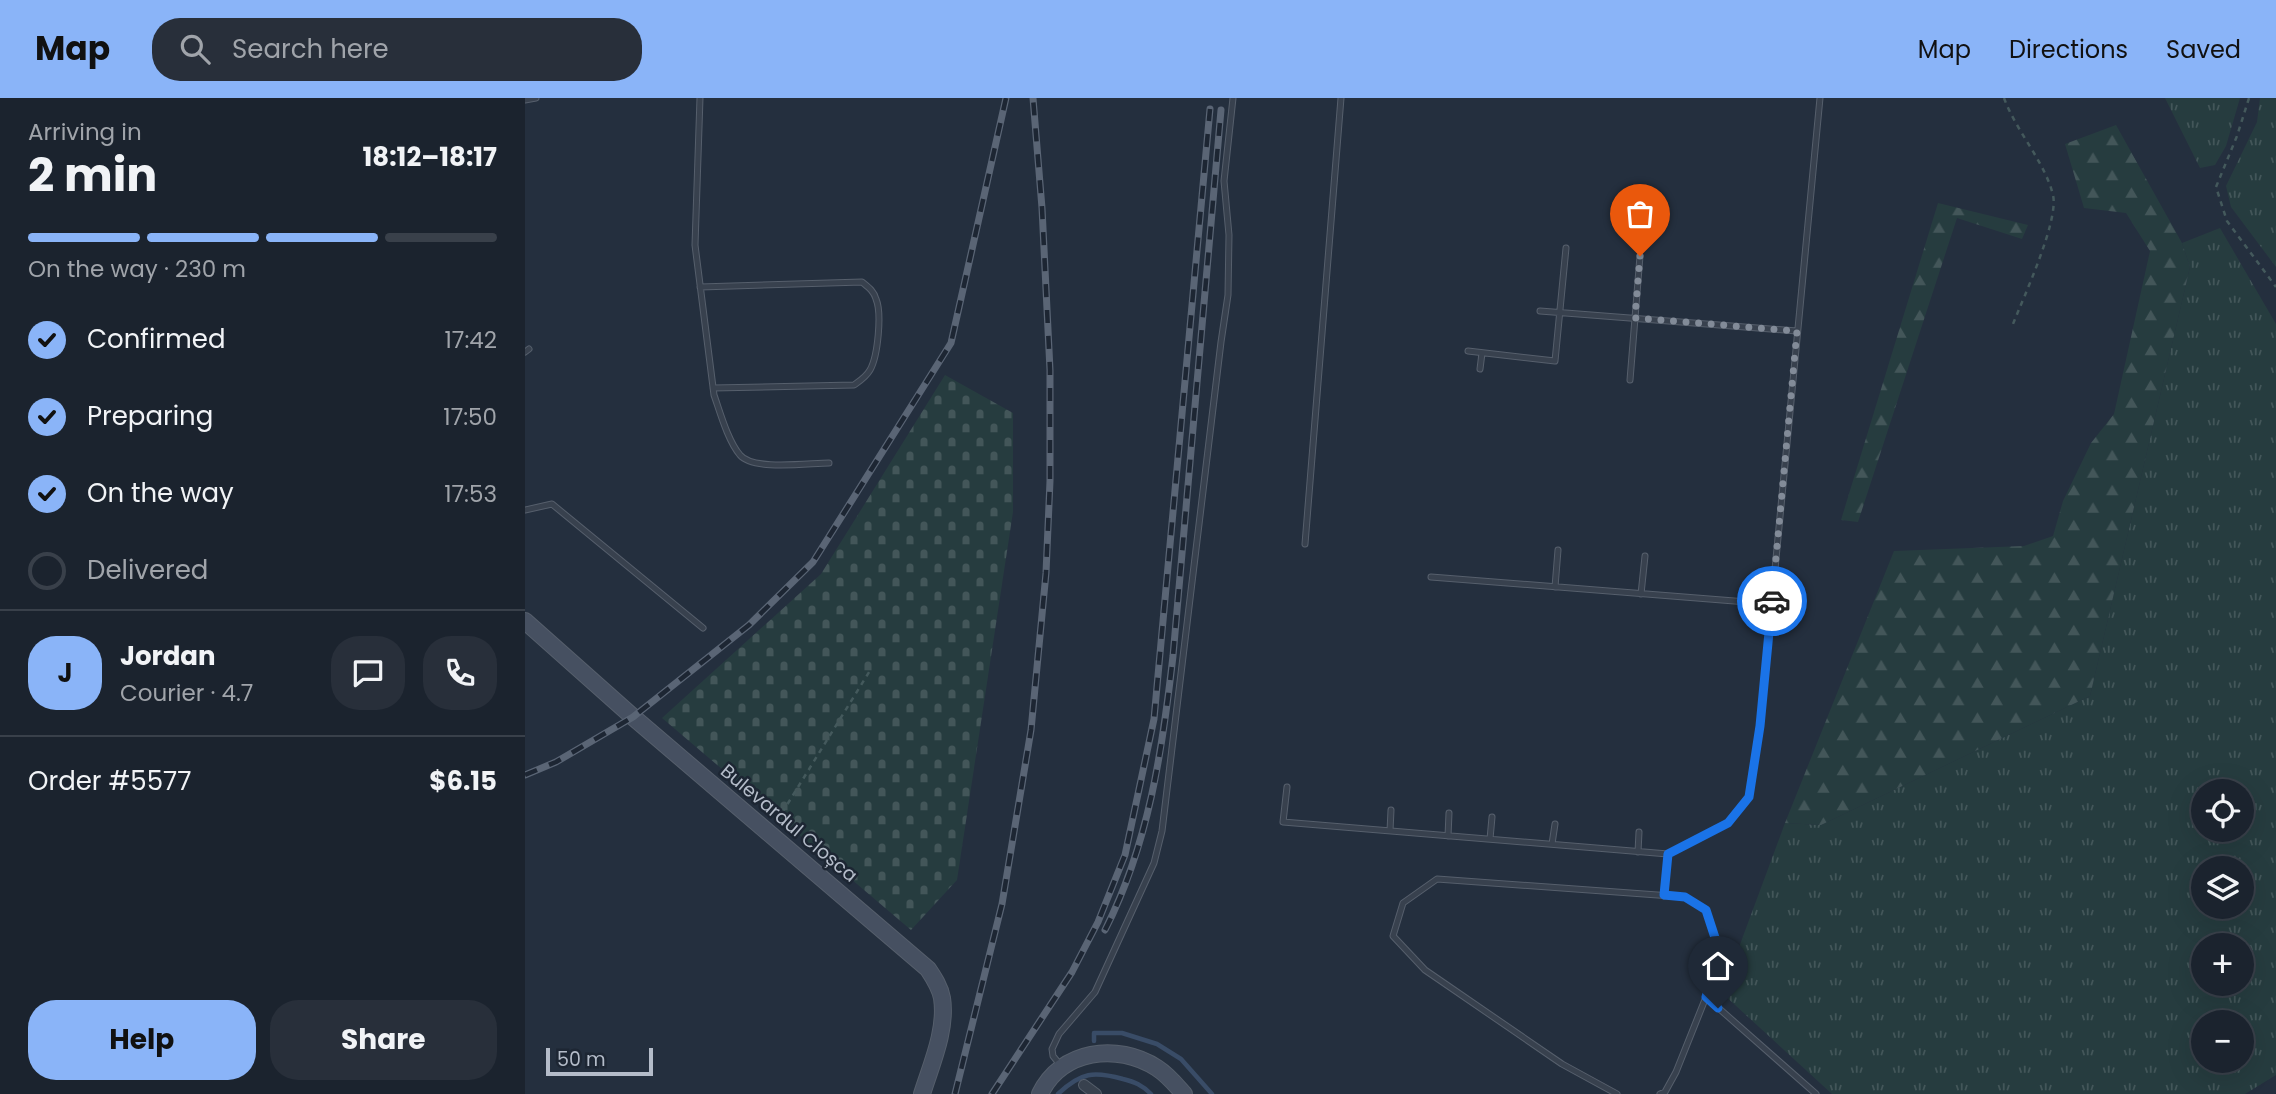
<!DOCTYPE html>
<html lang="en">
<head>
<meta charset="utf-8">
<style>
  body { margin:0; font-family:Poppins,sans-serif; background:#282f3a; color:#f1f3f6; height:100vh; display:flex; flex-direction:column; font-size:26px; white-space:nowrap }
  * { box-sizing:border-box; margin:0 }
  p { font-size:23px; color:#a0a4aa }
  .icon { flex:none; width:38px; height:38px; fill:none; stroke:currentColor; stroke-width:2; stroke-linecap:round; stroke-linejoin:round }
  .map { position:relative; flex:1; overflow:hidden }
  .details { display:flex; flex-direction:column; background:#1b232e; width:525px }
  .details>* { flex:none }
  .tools { position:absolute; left:1666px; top:681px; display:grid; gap:14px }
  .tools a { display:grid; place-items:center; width:63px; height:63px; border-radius:50%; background:#1b232e; box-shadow:0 7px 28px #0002,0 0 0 2px #39404a; font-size:35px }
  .scale { position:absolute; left:21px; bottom:18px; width:107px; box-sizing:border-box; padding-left:7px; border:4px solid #b4bcc9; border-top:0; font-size:19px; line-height:24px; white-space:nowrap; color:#b4bcc9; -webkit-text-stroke:5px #1d2633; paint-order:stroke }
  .pin { position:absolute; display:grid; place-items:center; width:60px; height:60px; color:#fff; margin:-72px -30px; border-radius:50% 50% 50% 0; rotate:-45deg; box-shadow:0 0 7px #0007 }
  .pin .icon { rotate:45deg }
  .courier { position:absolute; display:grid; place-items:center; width:70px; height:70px; margin:-35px; border:5px solid #1a73e8; border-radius:50%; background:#fff; color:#222; box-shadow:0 2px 9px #0007 }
  .overview em { font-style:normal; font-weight:700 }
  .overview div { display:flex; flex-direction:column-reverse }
  .overview { display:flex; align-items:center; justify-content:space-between; height:119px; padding:0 28px }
  h1 { font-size:46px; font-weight:700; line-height:52px }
  .bar { display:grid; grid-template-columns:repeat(4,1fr); gap:10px 7px; align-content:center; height:84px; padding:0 28px }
  .bar i { height:9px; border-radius:5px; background:#39404a }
  .bar .selected { background:#8ab4f8 }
  .bar p { grid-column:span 4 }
  .line { display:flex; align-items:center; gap:18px; padding:0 28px; border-top:2px solid #39404a }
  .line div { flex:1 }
  .round { display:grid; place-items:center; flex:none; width:74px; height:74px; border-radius:28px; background:#282f3a }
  ol { padding:0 28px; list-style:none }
  li { display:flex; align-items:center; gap:21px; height:77px }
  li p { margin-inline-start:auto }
  li .icon { padding:7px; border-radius:50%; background:#8ab4f8; color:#111; stroke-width:4 }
  li:last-child { color:#a0a4aa }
  li i { width:38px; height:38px; border:4px solid #39404a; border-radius:50% }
  .primary-button { display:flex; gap:14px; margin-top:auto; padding:14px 28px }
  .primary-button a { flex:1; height:80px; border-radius:28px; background:#8ab4f8; color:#111; font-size:28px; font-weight:700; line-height:80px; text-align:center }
  .primary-button a+a { background:#282f3a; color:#f1f3f6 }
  header { display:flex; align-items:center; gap:42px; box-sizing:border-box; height:98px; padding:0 35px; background:#8ab4f8; color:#111 }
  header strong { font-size:33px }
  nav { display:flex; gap:38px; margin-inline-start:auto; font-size:24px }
  .search { width:490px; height:63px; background:#282f3a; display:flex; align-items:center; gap:18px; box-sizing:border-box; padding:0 24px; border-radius:28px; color:#a0a4aa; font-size:26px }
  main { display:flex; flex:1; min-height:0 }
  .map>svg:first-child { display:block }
  .grass { fill:url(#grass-tufts); fill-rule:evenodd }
  .forest { fill:url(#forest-firs) }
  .cemetery { fill:url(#cemetery-stones) }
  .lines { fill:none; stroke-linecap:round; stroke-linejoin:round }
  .stream { stroke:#394c67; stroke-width:4.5 }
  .lane-casing { stroke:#565f6c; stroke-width:7 }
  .street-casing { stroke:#565f6c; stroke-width:12 }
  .secondary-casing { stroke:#565f6c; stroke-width:18 }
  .path { stroke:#44595c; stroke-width:2.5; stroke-dasharray:5 5; stroke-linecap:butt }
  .lane { stroke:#38414e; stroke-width:5 }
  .street { stroke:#38414e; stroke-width:10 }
  .secondary { stroke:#465061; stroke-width:16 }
  .rail-casing { stroke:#5a6575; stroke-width:7 }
  .rail { stroke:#1d2633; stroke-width:4.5; stroke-dasharray:13; stroke-linecap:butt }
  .done { stroke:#828b98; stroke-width:7; stroke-dasharray:0 12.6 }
  .route { stroke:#1a73e8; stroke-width:9 }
  .labels { text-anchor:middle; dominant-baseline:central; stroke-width:5; stroke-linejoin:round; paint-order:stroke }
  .street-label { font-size:19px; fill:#b4bcc9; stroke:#1d2633 }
</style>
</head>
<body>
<header>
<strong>Map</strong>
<div class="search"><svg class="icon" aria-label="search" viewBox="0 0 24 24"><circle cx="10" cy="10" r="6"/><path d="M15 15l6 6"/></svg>Search here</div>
<nav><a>Map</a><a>Directions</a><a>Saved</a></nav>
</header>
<main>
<section class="details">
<div class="overview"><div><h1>2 min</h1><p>Arriving in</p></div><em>18:12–18:17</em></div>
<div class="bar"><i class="selected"></i><i class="selected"></i><i class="selected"></i><i></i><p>On the way · 230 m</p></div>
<ol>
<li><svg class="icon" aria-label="check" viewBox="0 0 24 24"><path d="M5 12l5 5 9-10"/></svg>Confirmed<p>17:42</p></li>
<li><svg class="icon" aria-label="check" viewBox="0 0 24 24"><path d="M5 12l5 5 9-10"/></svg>Preparing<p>17:50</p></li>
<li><svg class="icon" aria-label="check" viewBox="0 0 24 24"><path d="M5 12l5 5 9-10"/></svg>On the way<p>17:53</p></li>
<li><i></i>Delivered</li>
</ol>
<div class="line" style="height:126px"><b class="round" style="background:#8ab4f8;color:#111">J</b><div><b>Jordan</b><p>Courier · 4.7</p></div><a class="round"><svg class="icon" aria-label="chat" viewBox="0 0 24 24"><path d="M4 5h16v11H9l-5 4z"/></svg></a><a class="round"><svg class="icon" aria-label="phone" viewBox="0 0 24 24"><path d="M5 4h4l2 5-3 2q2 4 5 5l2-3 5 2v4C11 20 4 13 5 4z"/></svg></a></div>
<div class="line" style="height:91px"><div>Order #5577</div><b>$6.15</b></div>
<div class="primary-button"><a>Help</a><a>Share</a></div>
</section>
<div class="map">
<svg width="1751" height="996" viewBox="0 0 1751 996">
  <defs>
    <pattern id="grass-tufts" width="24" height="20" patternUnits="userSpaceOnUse" patternTransform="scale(1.75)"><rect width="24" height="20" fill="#263c3f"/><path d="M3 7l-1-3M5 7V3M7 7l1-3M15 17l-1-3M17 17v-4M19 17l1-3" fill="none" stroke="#435659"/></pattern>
    <pattern id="forest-firs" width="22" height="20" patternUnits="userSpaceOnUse" patternTransform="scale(1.75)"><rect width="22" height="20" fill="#263c3f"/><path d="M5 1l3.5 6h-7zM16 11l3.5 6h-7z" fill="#435659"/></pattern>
    <pattern id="cemetery-stones" width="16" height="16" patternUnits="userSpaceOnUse" patternTransform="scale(1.75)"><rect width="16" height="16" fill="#263c3f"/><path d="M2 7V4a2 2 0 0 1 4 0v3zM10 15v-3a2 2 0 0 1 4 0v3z" fill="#435659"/></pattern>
  </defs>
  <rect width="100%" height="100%" fill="#242f3e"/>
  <path class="grass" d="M 1640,0 L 1715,0 L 1701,48 L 1690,67 L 1675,70 Z
    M 1735,0 L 1751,0 L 1751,169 L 1706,109 L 1701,88 L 1732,24 Z
    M 1695,130 L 1751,226 L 1751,977 L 1720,996 L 1307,996 L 1197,895 L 1260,725 L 1296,727 L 1565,598 L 1665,169 L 1657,145 ZM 1678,693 L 1717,693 L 1717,732 L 1678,732 ZM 1678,770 L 1717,770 L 1717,808 L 1678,808 ZM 1678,847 L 1717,847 L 1717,886 L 1678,886 ZM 1678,924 L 1717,924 L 1717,962 L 1678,962 Z"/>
  <path class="forest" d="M 1591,27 L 1657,145 L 1665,169 L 1565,598 L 1296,727 L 1260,725 L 1369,453 L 1499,448 L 1528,438 L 1538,403 L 1566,345 L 1589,316 L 1625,153 L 1601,115 L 1559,110 L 1540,46 Z
    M 1413,105 L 1503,127 L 1497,141 L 1432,120 L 1333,424 L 1316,422 Z"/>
  <path class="cemetery" d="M 420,277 L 488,315 L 488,414 L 432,782 L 386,832 L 137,620 L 296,476 Z"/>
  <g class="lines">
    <path class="stream" d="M 569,943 L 569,935 L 597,935 L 632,946 L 656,961 L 687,996
      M 533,996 C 556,974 569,973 598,981 C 610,984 617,987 626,996"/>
    <defs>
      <path id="lane" d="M 175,0 L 170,147 L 189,297 C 195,314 203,343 215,357 C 228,373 284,365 304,365
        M 0,2 L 11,0
        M 175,189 L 337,184 C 343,189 349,193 351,201 C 357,215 353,258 345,272 C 341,279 336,282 329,287 L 188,290
        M 1015,213 L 1272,233
        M 943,253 L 1030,263 L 1041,150
        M 0,254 L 4,251
        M 955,271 L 957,255
        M 1105,282 L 1115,158
        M 0,412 L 27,406 L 178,530
        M 780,446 L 816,0
        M 906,479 L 1247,506
        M 1030,489 L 1033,452
        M 1116,496 L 1120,458
        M 762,689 L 758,724 L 1143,756
        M 865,733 L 866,712
        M 923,738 L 924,715
        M 965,741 L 967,719
        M 1027,746 L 1030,726
        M 1113,754 L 1114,734
        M 1139,798 L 1143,756 L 1203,725 L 1224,699 L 1235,628 L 1295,0
        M 1181,899 L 1291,996
        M 536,968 L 528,958 L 527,951 L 534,936 L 570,894 L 629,765 L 637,733 L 696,244 L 703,197 L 704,137 L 699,83 L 708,0
        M 1092,996 L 1037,966 L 900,872 L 868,838 L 878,805 L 912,781 L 1160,799 L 1181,812 L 1194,852 L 1181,899 L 1151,974 L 1140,994 L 1135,996"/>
      <path id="street" d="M 559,987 L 571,996"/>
      <path id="secondary" d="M 0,523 L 108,619 L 403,871 C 409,880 415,889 417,900 C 422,932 406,967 397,996
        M 515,996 C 536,952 592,944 632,970 C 643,977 651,987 659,996"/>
    </defs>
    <use href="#lane" class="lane-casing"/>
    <use href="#street" class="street-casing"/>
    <use href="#secondary" class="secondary-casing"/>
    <path class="path" d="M 1479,0 C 1491,33 1520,64 1528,97 C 1534,123 1499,198 1488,226
      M 1724,0 L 1712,38 L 1691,89 L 1702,123 L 1751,189
      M 252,723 L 346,571"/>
    <use href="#lane" class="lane"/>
    <use href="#street" class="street"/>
    <use href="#secondary" class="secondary"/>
    <defs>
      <path id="rail" d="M 0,677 L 31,664 L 108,619 L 224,527 L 288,464 L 426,245 L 481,0
        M 580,832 C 624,745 637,654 648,558 L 696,12
        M 430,996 L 477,806 L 506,632 L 521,475 L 525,383 L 525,272 L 517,110 L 508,0
        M 467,996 L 547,874 L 573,824 L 600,757 L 629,621 L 685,11"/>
    </defs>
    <use href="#rail" class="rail-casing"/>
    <use href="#rail" class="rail"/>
  </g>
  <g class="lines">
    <path class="done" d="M 1115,158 L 1110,220 L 1272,233 L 1247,503"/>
    <path class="route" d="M 1193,910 L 1181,899 L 1194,852 L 1181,812 L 1160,799 L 1139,797 L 1143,756 L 1203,725 L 1224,699 L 1235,628 L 1247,503"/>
  </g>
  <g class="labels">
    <g class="street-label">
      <text transform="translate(264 725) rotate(40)">Bulevardul Cloșca</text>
    </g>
  </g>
</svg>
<div class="tools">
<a><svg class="icon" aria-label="locate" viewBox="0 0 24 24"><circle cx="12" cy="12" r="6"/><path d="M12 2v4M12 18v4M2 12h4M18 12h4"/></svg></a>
<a><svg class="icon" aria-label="layers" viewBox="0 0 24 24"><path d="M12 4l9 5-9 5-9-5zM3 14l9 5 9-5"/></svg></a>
<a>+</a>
<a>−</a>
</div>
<div class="scale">50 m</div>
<div class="pin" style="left:1115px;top:158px;background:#ea580c"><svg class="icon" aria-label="bag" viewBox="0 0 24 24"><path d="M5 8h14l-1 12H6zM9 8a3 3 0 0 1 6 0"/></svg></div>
<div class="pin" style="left:1193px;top:910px;background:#1f2937"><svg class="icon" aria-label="home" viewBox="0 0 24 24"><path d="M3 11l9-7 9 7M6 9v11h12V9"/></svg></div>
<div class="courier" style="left:1247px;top:503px"><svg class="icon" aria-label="car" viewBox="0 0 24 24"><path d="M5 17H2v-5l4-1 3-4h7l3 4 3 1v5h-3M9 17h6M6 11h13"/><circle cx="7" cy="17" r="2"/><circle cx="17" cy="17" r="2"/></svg></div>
</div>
</main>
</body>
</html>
